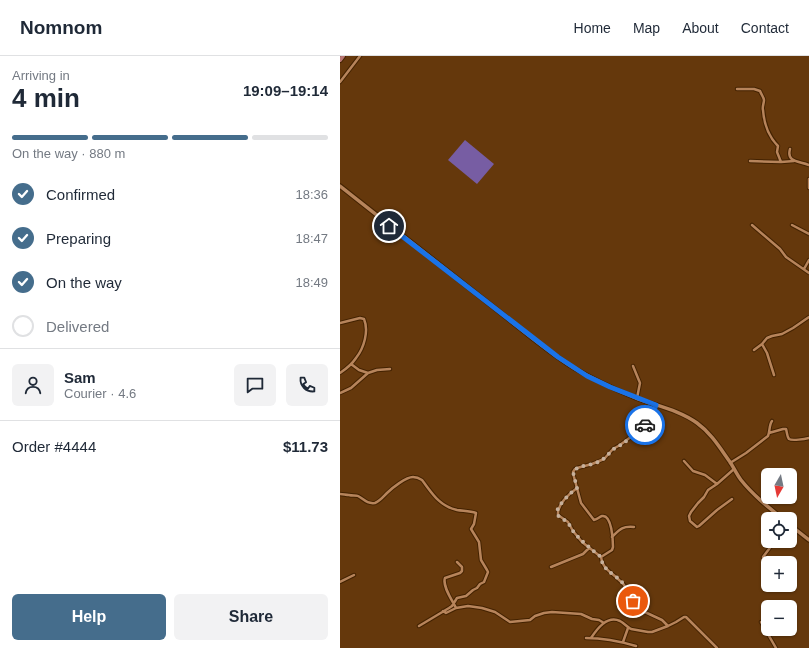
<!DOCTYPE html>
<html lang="en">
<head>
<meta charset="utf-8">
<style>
  body { margin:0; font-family:Helvetica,sans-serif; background:#f2f2f3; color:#1f2937; height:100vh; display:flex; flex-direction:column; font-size:15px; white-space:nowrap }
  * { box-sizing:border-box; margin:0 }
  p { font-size:13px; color:#747a83 }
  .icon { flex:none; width:22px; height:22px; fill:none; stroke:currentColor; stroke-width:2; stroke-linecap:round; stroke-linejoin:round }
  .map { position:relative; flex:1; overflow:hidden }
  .panel { display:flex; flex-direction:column; background:#fff; width:340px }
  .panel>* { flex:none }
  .needle { width:26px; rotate:189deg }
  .buttons { position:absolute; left:421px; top:412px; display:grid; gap:8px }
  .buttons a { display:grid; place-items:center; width:36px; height:36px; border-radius:6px; background:#fff; box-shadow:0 1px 3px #0004; font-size:20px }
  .pin { position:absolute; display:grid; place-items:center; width:34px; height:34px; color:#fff; margin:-17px; border:2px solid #fff; border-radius:50%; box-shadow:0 1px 4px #0007 }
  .courier { position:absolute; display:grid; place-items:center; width:40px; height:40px; margin:-20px; border:3px solid #1a73e8; border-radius:50%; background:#fff; color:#222; box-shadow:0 1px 5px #0007 }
  .overview em { font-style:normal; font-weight:700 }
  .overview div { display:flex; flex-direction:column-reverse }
  .overview { display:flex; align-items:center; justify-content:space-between; height:68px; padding:0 12px }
  h1 { font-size:26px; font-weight:700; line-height:30px }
  .bar { display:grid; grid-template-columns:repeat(4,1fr); gap:6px 4px; align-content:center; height:48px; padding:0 12px }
  .bar i { height:5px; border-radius:3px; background:#e0e1e3 }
  .bar .current { background:#456d8c }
  .bar p { grid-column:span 4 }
  .line { display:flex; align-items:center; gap:10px; padding:0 12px; border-top:1px solid #e0e1e3 }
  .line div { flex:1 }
  .round { display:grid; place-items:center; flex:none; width:42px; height:42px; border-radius:6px; background:#f2f2f3 }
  ol { padding:0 12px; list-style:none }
  li { display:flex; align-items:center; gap:12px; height:44px }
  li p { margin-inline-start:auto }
  li .icon { padding:4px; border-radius:50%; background:#456d8c; color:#fff; stroke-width:4 }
  li:last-child { color:#747a83 }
  li i { width:22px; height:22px; border:2px solid #e0e1e3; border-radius:50% }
  .cta { display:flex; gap:8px; margin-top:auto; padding:8px 12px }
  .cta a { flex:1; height:46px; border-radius:6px; background:#456d8c; color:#fff; font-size:16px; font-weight:700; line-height:46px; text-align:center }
  .cta a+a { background:#f2f2f3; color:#1f2937 }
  header { display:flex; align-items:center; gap:24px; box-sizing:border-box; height:56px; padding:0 20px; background:#fff; border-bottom:1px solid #e0e1e3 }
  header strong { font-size:19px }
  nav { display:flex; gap:22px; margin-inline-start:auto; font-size:14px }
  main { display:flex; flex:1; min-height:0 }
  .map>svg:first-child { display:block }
  .green { fill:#775da3 }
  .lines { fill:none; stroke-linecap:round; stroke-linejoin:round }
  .minor-casing { stroke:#432201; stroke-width:4.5 }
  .secondary-casing { stroke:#432201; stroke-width:5.5 }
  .primary-casing { stroke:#432201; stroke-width:6 }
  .minor { stroke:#b7845b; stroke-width:2.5 }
  .secondary { stroke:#b7845b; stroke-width:3.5 }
  .primary { stroke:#b87674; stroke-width:4 }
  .done { stroke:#c7b09b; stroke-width:4; stroke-dasharray:0 7.2 }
  .route { stroke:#1a73e8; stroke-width:5 }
</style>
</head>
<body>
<header>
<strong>Nomnom</strong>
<nav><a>Home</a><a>Map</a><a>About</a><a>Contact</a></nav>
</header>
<main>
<section class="panel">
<div class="overview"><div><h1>4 min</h1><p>Arriving in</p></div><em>19:09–19:14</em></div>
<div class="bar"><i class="current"></i><i class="current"></i><i class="current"></i><i></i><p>On the way · 880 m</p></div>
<ol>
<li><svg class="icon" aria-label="check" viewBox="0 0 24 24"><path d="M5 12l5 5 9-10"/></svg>Confirmed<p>18:36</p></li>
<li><svg class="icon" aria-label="check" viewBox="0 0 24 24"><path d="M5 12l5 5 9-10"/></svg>Preparing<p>18:47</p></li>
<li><svg class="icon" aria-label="check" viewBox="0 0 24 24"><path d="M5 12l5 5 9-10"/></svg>On the way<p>18:49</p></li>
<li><i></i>Delivered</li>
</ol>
<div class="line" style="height:72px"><a class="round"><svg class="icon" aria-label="person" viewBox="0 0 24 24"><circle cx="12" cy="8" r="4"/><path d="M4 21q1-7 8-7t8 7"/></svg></a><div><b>Sam</b><p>Courier · 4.6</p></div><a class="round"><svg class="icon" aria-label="chat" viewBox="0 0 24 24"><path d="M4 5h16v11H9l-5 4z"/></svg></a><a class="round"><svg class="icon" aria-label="phone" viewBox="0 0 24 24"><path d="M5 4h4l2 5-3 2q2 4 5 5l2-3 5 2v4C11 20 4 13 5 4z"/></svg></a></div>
<div class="line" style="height:52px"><div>Order #4444</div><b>$11.73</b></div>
<div class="cta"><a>Help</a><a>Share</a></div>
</section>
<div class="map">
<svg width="469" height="592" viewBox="0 0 469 592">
  <rect width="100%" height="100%" fill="#65380c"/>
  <path class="green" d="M 125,84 L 154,108 L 137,128 L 108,104 Z"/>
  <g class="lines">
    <defs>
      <path id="minor" d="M 0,26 L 20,0
        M 397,33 L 414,33 L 420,35 C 421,38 424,42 424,44 C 424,47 422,51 423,54 C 424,67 428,80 438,90 L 437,96 L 441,106
        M 450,93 C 446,107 460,105 469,109
        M 410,105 L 441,106 L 454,105
        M 469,123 L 469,132
        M 412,169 L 440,193 L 446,201 L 469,217
        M 452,169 L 469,178
        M 464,213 L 469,204
        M 0,267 L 20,262 L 24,263 C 29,275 24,292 16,302 C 12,308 6,313 0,317
        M 422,288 L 427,297 L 434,319
        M 414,294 L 422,288 L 427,282 L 432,280 L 442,278 L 453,272 L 469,261
        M 11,308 L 19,314 L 28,317
        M 293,310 L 300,327 L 297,342
        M 0,337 L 11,332 L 28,317 L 37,314 L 50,313
        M 429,377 L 443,373 L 446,373 C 447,376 447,381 449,383 C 452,385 465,383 469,382
        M 344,405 L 353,415 L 365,419 L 377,428
        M 390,407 L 406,397 L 428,380 C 430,375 429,369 432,365
        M 237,432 C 229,438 217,449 218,459 L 228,466 L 233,475 L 242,486 L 261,501 C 262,512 271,516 278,523 C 287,530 292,541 294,551 L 322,564 L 328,570
        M 0,438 C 3,438 6,439 9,439 C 12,440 16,439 18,440 C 24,443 26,448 35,447 C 40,445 43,441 47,437 C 52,432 66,421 73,421 C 76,421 79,422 82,424 C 92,437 99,450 117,454 C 123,455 130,455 136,457 L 134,468 L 131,473 L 139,486 L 141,504 L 147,514 L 148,516 L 144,526 L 140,528 L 137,532 L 133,534 L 126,540 L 117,542 L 112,550 L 109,552 L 79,570
        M 392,443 L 377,454 L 359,470 L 357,471 L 350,465 L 349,460 L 351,456 L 358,447 L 364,441 L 368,434 L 377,428 L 394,413
        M 272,481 C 280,473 282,470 294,471
        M 261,501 L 272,494 L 273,491 C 273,485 272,458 262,460 C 259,461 258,463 254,464 L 241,447 L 234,421 L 233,416 L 235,413 L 237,412 L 252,408 L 264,403 L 273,393 L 280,389 L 292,380 L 302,372 L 307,366 L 317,349
        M 423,501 L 435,485
        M 211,511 L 243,498 L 247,494 L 250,492
        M 0,526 L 14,519
        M 116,552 C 112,544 102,530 105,522 L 120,517 L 122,515 L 122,511 L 117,506
        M 103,555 L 106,557 L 116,552 L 128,550 L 142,552 L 155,556 L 170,566 L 190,564 L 195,560 L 204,557 L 212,556 L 241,558 L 252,563 L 259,564 L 264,567
        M 421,566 L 436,592
        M 246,582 C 263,582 279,585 296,590
        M 251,582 C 257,573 267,559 280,565 C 284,567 287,571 291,573 L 308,576 L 312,576 L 328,570 L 336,566 L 344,561 L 346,561 L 377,592
        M 283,586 L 288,572"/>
      <path id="secondary" d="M 0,130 C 50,170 101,210 152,250 C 179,271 205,294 234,312 C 254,324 274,333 296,342 C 317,350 339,354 357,367 C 371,377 380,392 390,406 C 394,412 397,419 401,424 C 413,439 428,451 443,463
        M 450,469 L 469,484"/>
      <path id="primary" d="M 0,4 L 3,0"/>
    </defs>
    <use href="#minor" class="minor-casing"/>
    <use href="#secondary" class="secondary-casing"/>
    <use href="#primary" class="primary-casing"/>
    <use href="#minor" class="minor"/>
    <use href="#secondary" class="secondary"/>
    <use href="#primary" class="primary"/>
  </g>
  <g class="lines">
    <path class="done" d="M 293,545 C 290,537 285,529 279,523 C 271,517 262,512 261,501 C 251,493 241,485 233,475 C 231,473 230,469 228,467 C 225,463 217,462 217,456 C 217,450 231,436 237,432 L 233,416 C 237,409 251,410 258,406 C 265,403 268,398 273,394 C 275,391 278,390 281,389 C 289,383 298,376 305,369"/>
    <path class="route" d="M 49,170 L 218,301 L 247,320 L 270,331 L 316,349 L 312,359 L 305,369"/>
  </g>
</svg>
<div class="buttons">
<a><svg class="needle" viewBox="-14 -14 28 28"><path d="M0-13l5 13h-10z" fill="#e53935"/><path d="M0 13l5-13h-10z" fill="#747a83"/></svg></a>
<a><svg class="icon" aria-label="locate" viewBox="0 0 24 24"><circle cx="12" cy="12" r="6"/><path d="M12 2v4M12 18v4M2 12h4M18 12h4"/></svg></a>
<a>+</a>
<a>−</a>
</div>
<div class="pin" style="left:293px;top:545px;background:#ea580c"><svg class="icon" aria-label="bag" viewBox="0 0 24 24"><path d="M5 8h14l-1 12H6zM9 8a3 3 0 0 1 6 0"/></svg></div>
<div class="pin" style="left:49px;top:170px;background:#1f2937"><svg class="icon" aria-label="home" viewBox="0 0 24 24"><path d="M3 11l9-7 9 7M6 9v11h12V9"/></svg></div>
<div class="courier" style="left:305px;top:369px"><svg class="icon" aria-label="car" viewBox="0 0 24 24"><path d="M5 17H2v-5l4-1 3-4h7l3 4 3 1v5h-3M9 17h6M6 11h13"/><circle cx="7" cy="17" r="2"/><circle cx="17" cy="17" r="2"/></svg></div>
</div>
</main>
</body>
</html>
